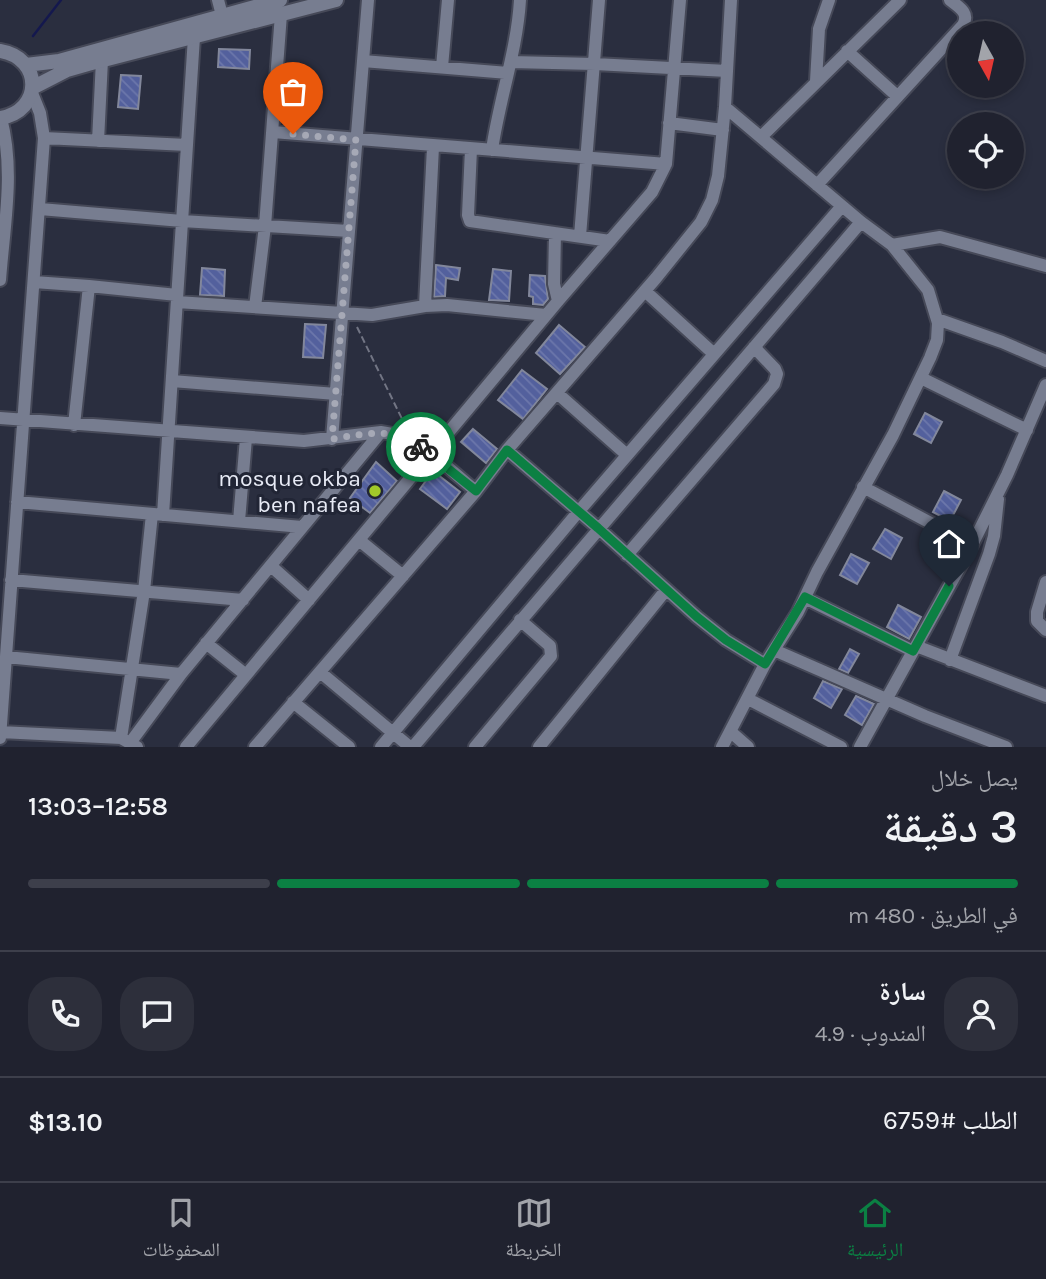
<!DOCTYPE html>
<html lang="ar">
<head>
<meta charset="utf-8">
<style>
  body { margin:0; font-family:Karla,"Noto Naskh Arabic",sans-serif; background:#2d2f3b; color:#f1f3f6; direction:rtl; height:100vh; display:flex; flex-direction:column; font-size:26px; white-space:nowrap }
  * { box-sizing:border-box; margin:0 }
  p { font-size:23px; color:#a2a4aa }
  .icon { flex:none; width:38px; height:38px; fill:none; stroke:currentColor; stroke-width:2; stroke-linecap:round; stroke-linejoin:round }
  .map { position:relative; height:747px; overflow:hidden; direction:ltr }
  .details { display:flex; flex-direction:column; background:#20222f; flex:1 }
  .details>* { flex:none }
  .needle { width:46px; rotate:172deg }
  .fabs { position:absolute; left:947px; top:21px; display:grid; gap:14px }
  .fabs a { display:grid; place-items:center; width:77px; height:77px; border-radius:50%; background:#20222f; box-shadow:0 4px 10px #0003,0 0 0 2px #3d3f4b; font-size:35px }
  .pin { position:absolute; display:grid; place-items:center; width:60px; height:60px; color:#fff; margin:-72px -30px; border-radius:50% 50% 50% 0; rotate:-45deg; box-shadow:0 0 7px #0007 }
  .pin .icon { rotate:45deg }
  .courier { position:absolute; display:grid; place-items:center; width:70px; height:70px; margin:-35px; border:5px solid #0b8043; border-radius:50%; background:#fff; color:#222; box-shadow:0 2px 9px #0007 }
  .head em { font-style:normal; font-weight:600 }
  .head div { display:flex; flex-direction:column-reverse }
  .head { display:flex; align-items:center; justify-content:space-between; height:119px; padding:0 28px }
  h1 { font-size:46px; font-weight:600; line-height:52px }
  .bar { display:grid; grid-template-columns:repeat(4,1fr); gap:10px 7px; align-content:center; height:84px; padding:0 28px }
  .bar i { height:9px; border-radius:5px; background:#3d3f4b }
  .bar .current { background:#0b8043 }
  .bar p { grid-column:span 4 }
  .line { display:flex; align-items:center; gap:18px; padding:0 28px; border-top:2px solid #3d3f4b }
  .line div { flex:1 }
  .round { display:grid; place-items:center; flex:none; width:74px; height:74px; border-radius:28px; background:#2d2f3b }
  .dock { display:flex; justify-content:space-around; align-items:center; height:98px; border-top:2px solid #3d3f4b; background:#20222f; font-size:19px; color:#a2a4aa }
  .dock a { display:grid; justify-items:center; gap:4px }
  .dock .current { color:#0b8043 }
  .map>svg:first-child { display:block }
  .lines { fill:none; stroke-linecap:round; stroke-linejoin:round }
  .stream { stroke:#14184e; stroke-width:2.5 }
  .building { fill:url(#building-back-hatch); stroke:#82879b; stroke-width:2 }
  .minor-casing { stroke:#464958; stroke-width:16 }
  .tertiary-casing { stroke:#464958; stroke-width:18 }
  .path { stroke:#727584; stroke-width:2; stroke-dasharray:7 3.5; stroke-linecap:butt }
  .minor { stroke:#777d90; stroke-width:12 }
  .tertiary { stroke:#777d90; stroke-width:14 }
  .done { stroke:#a6a9b6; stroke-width:7; stroke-dasharray:0 12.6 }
  .route { stroke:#0b8043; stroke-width:9 }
  .poi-dot { fill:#a1c92a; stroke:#212535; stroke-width:2.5 }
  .labels { text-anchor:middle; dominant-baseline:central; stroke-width:6; stroke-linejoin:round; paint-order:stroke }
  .poi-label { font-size:23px; fill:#e8ebf6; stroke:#212535; text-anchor:end }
</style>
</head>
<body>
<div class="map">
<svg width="1046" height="747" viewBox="0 0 1046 747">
  <defs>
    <pattern id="building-back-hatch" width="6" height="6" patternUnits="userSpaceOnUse" patternTransform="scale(1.75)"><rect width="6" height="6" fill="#53609d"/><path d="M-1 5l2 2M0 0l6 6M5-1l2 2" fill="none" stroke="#6c77ab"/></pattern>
  </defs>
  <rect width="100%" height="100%" fill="#2a2e3f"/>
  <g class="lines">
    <path class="stream" d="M 33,36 L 61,0"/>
  </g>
  <path class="building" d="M 219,49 L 250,50 L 249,69 L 218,67 Z
    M 121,75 L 141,76 L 138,109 L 118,107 Z
    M 436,265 L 460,268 L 458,280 L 446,278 L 445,296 L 434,297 Z
    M 202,268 L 225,270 L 224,296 L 200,295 Z
    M 493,269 L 511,271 L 509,301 L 489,300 Z
    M 530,275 L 545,276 L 548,299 L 543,305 L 533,304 L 533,297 L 529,296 Z
    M 305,324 L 326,325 L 323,358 L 303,357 Z
    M 559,325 L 585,347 L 560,374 L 536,353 Z
    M 522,370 L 547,389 L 523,419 L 498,400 Z
    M 925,413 L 942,422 L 931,443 L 914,434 Z
    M 473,429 L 497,449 L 486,463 L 461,442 Z
    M 376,462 L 397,481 L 370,513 L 350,498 Z
    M 433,471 L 460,492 L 447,509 L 420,489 Z
    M 944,491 L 961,500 L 950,521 L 933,512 Z
    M 885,529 L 902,538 L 891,559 L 873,549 Z
    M 851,554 L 869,563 L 857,584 L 840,575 Z
    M 898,605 L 921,617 L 909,639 L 887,627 Z
    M 850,649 L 859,654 L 848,673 L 839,669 Z
    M 823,681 L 842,689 L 831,708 L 814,698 Z
    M 856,696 L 874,704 L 862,725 L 845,715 Z"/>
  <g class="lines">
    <defs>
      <path id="minor" d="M 218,0 L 224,23
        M 847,51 L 897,96
        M 363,61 L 508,73
        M 511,62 L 595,64 L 727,71
        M 442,67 L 448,0
        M 816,81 L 819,29 L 829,0
        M 669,123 L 723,130
        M 273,132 L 666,164
        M 761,137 L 900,0
        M 44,138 L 187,145
        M 98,141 L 102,60
        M 471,149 L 468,215 L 470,221 L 610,241
        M 492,150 C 499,100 517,51 520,0
        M 817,185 L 963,25 C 970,13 959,7 950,0
        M 40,209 L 182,221 L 349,231
        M 555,233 L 554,284 L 558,301
        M 580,236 L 599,0
        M 892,245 L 940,237 L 1046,266
        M 0,280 C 4,226 15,171 1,118
        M 34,282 L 89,286
        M 645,291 L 714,354
        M 177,302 L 372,315 L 425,306 L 447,305 L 546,315
        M 425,306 L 433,147
        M 255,307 L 265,226 L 281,14
        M 937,319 L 1002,342 L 1046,361
        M 921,378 L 1027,430
        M 172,381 L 336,394
        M 557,393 L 627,455
        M 0,418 L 304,441 L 381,432 C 419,436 447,468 476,491
        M 74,425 L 89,286 L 177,295
        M 332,439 L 368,0
        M 507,450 L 598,528 L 697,617 L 726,640 L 765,664
        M 863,487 L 972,545
        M 17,502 L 302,527
        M 163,515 L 194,37
        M 239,521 L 246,438
        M 359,540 L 403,576
        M 627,555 L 774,384 L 777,374 L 775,369 L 754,347
        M 271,566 L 309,600
        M 11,580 L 243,600
        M 1046,582 L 1037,612 L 1037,621 L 1046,630
        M 805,598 L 913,651
        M 206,643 L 246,675
        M 916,646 L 1046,696
        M 774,650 L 925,716 L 1006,747
        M 6,657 L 181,674
        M 950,660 L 989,554 L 994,536 L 998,499
        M 320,672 L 410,747
        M 748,699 L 841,747
        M 293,702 L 349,747
        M 0,732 L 121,738
        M 731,732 L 748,747
        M 0,738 L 44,138 L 40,113 L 32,93
        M 130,743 L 181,674 L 381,432
        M 137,747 L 121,738 L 144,591 L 152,514
        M 186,747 L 558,301 L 652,192 L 666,164 L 680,0
        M 255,747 L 476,491 L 507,450 L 656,278 L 701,222 L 712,200 L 718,176 L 725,107 L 731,0
        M 381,747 L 579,511 L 842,206
        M 413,747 L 861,222
        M 475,747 L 551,656 L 550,646 L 520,620
        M 539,747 L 666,590
        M 722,747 L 765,664 L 798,612 L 817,572 L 893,435 L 930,358 L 937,340 L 938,323 L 928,290 L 892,245 L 861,222 L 725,107
        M 860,747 L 972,545 L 1007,475 L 1046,385"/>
      <path id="tertiary" d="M 0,51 C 43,58 43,111 0,118
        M 26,65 L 59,61 L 280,0
        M 32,88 L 67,70 L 88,64 L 336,0"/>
    </defs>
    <use href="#minor" class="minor-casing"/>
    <use href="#tertiary" class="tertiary-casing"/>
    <path class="path" d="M 357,327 L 405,425"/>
    <use href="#minor" class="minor"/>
    <use href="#tertiary" class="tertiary"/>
  </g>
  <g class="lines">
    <path class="done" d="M 293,134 L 356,140 L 332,439 C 364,434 393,426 421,447"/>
    <path class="route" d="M 421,447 L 476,491 L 507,450 L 598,528 L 697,617 L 726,640 L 765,664 L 805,597 L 913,651 L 949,586"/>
  </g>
  <circle class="poi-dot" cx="375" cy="491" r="7"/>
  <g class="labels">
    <g class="poi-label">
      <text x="361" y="478">mosque okba<tspan x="361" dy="26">ben nafea</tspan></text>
    </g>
  </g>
</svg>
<div class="fabs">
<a><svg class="needle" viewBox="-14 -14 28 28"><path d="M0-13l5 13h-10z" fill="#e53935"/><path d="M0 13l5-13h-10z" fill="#a2a4aa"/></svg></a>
<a><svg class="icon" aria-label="locate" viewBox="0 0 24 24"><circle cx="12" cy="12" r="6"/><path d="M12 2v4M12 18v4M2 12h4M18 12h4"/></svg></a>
</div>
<div class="pin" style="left:293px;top:134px;background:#ea580c"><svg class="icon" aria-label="bag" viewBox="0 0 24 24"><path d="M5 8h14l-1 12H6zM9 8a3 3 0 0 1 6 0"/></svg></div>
<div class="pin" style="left:949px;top:586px;background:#1f2937"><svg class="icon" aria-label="home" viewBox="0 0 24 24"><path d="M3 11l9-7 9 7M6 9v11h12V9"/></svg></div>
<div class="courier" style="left:421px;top:447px"><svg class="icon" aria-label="bike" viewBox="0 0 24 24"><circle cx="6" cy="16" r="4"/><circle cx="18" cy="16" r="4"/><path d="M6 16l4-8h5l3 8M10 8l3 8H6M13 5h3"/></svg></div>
</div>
<section class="details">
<div class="head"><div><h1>3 دقيقة</h1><p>يصل خلال</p></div><em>12:58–13:03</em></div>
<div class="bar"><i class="current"></i><i class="current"></i><i class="current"></i><i></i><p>في الطريق · 480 m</p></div>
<div class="line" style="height:126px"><a class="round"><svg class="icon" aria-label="person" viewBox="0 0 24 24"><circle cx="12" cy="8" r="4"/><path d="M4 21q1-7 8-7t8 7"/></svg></a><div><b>سارة</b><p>المندوب · 4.9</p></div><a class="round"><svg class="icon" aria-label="chat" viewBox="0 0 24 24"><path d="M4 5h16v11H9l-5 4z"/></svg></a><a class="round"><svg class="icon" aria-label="phone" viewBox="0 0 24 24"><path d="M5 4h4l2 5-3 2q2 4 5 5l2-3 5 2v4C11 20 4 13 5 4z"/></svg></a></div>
<div class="line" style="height:91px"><div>الطلب #6759</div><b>$13.10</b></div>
</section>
<nav class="dock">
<a class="current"><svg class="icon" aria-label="home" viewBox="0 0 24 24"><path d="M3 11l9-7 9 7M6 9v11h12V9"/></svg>الرئيسية</a>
<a><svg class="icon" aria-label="map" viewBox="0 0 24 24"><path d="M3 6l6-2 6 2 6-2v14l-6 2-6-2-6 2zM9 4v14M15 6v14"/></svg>الخريطة</a>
<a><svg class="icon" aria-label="saved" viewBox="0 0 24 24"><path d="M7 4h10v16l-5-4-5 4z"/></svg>المحفوظات</a>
</nav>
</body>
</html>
